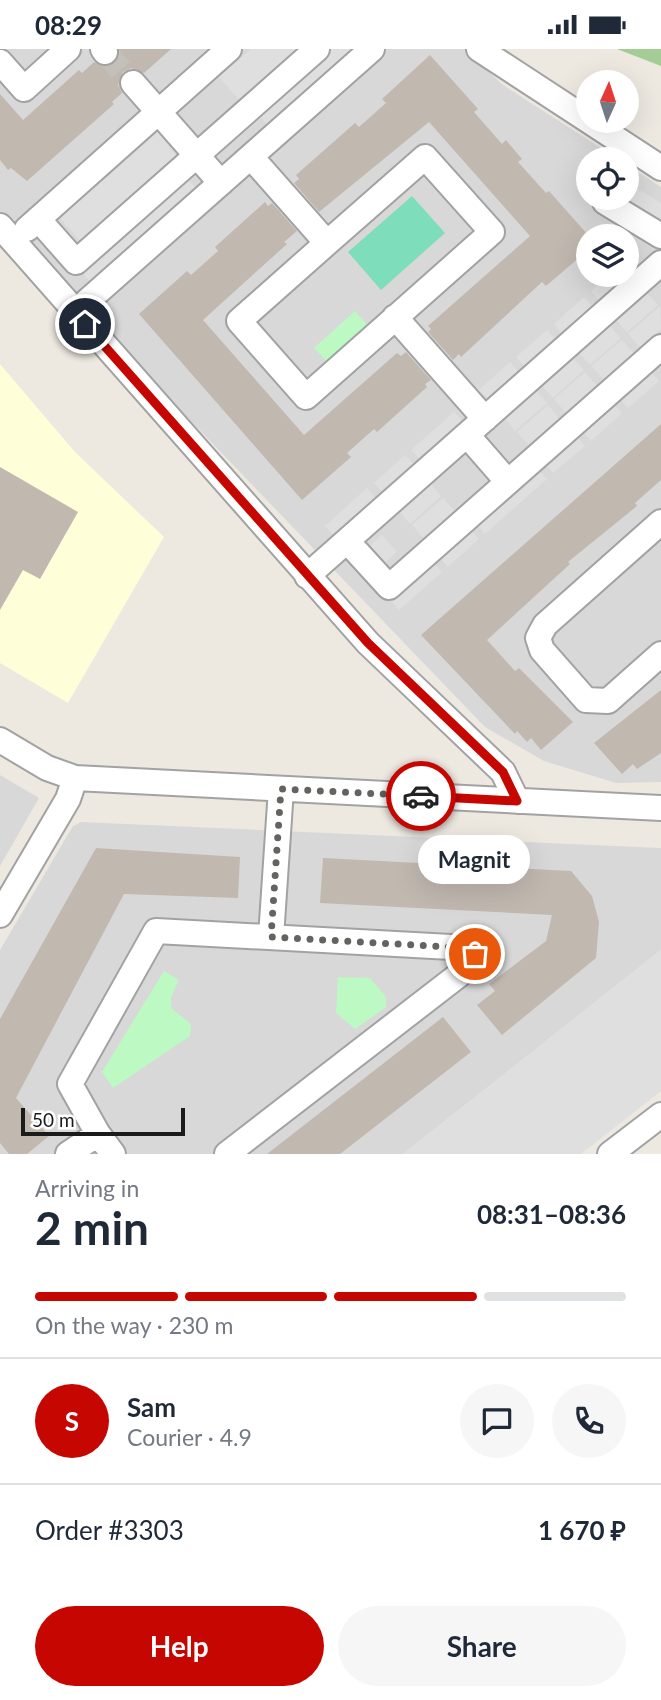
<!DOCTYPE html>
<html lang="en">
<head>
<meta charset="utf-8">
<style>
  body { margin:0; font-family:Lato,sans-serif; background:#f6f6f7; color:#1f2937; height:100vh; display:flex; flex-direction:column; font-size:26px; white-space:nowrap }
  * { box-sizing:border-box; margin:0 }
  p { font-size:23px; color:#747a83 }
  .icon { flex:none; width:38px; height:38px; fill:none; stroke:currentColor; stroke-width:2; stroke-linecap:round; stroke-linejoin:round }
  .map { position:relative; height:1105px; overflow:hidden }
  .side { display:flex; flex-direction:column; background:#fff; flex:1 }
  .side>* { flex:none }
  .needle { width:46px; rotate:3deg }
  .tools { position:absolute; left:576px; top:21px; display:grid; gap:14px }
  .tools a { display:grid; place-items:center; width:63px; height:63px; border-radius:50%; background:#fff; box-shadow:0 7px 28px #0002; font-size:35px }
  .scale { position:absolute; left:21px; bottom:18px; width:164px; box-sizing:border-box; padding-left:7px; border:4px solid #1b1b1b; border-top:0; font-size:19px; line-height:24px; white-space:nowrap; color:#1b1b1b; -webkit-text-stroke:5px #fff; paint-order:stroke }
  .pin { position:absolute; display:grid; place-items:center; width:60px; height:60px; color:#fff; margin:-30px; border:4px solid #fff; border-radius:50%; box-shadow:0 2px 7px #0007 }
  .courier { position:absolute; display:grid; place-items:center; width:70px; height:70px; margin:-35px; border:5px solid #c60701; border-radius:50%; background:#fff; color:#222; box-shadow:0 2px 9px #0007 }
  .bubble { position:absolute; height:49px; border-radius:24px; background:#fff; box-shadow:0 7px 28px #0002; font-size:23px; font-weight:700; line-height:49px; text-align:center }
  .headline em { font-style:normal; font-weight:700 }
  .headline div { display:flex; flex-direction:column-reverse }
  .headline { display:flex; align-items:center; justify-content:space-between; height:119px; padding:0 35px }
  h1 { font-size:46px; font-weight:700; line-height:52px }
  .bar { display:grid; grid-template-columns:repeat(4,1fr); gap:10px 7px; align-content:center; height:84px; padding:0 35px }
  .bar i { height:9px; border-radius:5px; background:#e0e1e3 }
  .bar .current { background:#c60701 }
  .bar p { grid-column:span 4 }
  .line { display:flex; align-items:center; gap:18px; padding:0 35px; border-top:2px solid #e0e1e3 }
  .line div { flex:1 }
  .round { display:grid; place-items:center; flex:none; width:74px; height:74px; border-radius:37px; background:#f6f6f7 }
  .cta { display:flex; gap:14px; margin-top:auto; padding:14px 35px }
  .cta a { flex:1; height:80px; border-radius:42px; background:#c60701; color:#fff; font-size:28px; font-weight:700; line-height:80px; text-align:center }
  .cta a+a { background:#f6f6f7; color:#1f2937 }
  .status { display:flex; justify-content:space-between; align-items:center; height:49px; padding:0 35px; background:#fff; direction:ltr }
  .status svg { height:19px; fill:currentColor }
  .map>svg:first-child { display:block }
  .residential { fill:#d9d8d8; fill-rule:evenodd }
  .education { fill:#feffd8 }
  .forest { fill:#a4cc95 }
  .park { fill:#bcf9c3 }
  .pitch { fill:#7eddbb }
  .parking { fill:#dfdfdf }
  .building { fill:#c1b8b0 }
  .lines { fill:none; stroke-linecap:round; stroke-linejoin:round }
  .minor-tunnel { stroke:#c3c0b9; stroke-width:24; stroke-dasharray:24 12; stroke-linecap:butt }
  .minor-casing { stroke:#a2a2a2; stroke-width:28 }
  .minor { stroke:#fff; stroke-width:24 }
  .done { stroke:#646360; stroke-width:7; stroke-dasharray:0 12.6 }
  .route { stroke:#c60701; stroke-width:9 }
</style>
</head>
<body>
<div class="status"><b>08:29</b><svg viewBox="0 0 49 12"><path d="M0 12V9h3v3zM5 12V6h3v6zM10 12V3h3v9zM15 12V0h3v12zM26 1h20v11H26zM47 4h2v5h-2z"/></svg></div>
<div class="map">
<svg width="661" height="1105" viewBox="0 0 661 1105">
  <rect width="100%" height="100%" fill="#ede9e1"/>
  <path class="residential" d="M 0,0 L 464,0 L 503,36 L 618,110 L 588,110 L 588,149 L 626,149 L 627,116 L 661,138 L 661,733 L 616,734 L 544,712 L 485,678 L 112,290 L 0,164 ZM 588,187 L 626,187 L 626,226 L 588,226 Z
    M 0,726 L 39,749 L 0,817 Z
    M 81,773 L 661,799 L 661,901 L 403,1105 L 0,1105 L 0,901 L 73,777 Z"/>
  <path class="education" d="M 0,315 L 75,403 L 164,488 L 68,654 L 0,614 Z"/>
  <path class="forest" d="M 617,0 L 661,0 L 661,17 Z"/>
  <path class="park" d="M 355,262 L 368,277 L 327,313 L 314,299 Z
    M 164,922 L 179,931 L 171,948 L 171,959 L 191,975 L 190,987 L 113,1039 L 102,1023 Z
    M 338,928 L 370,929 L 386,948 L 386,958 L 355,980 L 336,964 Z"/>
  <path class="pitch" d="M 412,147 L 445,184 L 381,241 L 348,203 Z"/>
  <path class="parking" d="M 251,0 L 303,0 L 242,54 L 219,28 Z
    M 332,0 L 358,0 L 270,78 L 258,65 Z
    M 158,83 L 179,111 L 83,195 L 60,169 Z
    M 186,128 L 198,141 L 92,235 L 81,222 Z
    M 627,133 L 661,154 L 661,175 L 618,149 L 626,149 Z
    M 627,220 L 634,228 L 603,256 L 591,242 L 609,226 L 626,226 Z
    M 646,243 L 658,256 L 627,283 L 615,270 Z
    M 584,248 L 596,261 L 565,288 L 554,275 Z
    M 660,257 L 661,280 L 641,299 L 628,285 Z
    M 609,276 L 621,289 L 590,316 L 578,303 Z
    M 547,281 L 559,294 L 528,321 L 516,308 Z
    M 622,291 L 634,304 L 604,331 L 591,317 Z
    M 572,308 L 584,321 L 553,349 L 541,336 Z
    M 510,313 L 522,327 L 491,354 L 479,341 Z
    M 647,318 L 659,332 L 628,359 L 616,345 Z
    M 585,323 L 597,337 L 566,364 L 554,350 Z
    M 535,341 L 547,354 L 515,382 L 504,368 Z
    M 610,351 L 622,364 L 591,392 L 579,378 Z
    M 548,356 L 560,370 L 529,397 L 517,383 Z
    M 454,363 L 466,376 L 423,414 L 411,401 Z
    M 573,383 L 585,397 L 553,424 L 541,411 Z
    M 405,406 L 417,419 L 386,447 L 374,434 Z
    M 535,417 L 547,430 L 485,485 L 473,471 Z
    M 430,434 L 441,447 L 410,475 L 399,462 Z
    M 367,439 L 379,453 L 337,490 L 325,477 Z
    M 443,449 L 455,462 L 424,490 L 412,476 Z
    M 467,477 L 479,490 L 448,518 L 436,504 Z
    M 382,486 L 397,503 L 383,516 L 367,499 Z
    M 430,510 L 442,523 L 399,561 L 387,548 Z
    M 661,901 L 661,1042 L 581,1105 L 403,1105 Z"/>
  <path class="building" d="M 119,0 L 171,0 L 144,24 L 131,19 L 123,23 L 118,36 L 122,44 L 112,53 L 114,55 L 27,132 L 11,119 L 8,121 L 0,111 L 0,45 L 23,71 L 79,21 L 82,24 L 94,13 L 105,18 L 114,15 Z
    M 430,6 L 478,60 L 474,63 L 502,95 L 506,91 L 522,110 L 518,113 L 546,144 L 549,142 L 588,186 L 588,201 L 546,237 L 542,233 L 461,308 L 459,305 L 453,311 L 428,283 L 431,280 L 428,277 L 530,187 L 429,73 L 319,163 L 294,134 L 299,130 L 296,126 L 355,74 L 359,78 L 386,54 L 382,50 Z
    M 265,153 L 268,157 L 272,154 L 297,182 L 284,193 L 287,195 L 203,271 L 304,386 L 397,304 L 401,307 L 406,303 L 431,331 L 425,335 L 427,338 L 377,383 L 374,380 L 347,404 L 351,408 L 302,451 L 139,265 L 187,222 L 191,226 L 218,202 L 215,198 Z
    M 661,375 L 661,431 L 635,454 L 637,457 L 568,513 L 570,515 L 487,591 L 515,622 L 519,619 L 573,673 L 541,701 L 531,689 L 527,693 L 517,682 L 515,685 L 421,586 Z
    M 0,418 L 78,463 L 40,530 L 23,521 L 0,561 Z
    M 661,641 L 661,704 L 637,720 L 633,715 L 622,725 L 594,694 Z
    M 96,799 L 240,808 L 238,849 L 124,845 L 16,1049 L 49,1087 L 27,1105 L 9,1105 L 0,1094 L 0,970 Z
    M 323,809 L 571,822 L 592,847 L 599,873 L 596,909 L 502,986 L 477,956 L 495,942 L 489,935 L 546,892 L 552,866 L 320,854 Z
    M 443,968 L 471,1003 L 340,1105 L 267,1105 Z"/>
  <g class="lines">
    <path class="minor-tunnel" d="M 105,3 L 133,34"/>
    <defs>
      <path id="minor" d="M 103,0 L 105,3
        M 479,0 L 661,119
        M 0,13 L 24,40 L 68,0
        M 133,34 L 221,134
        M 251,108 L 327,194 L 425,108 L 492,183 L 306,348 L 239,272 L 327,194
        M 605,153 L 661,187
        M 38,170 L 76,213 L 317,0
        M 0,177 L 368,594 L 503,723 L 517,752
        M 27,180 L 229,0
        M 75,263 L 372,0
        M 395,268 L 485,370
        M 467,386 L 508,433
        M 661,473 L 545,576 L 538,589 L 542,601 L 586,651 L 608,652 L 661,605
        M 347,492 L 389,538 L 661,298
        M 307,527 L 661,214
        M 0,691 L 47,719 L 75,729 L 661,759
        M 0,866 L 68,750 L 75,729
        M 271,888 L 281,740
        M 98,1085 L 70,1035 L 156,882 L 469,899 L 475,906 L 473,915 L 227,1105
        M 68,1105 L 98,1085 L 113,1105
        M 610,1105 L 661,1066"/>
    </defs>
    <use href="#minor" class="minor-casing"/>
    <use href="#minor" class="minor"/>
  </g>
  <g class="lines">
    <path class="done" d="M 421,747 L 281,740 L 271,888 L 468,899 L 475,905"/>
    <path class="route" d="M 85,275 L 368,594 L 503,723 L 517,752 L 421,747"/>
  </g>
</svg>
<div class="tools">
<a><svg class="needle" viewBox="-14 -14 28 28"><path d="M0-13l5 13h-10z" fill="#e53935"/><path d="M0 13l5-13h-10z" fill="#747a83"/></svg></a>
<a><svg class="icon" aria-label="locate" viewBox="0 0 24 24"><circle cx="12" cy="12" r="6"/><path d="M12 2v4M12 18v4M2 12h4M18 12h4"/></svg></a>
<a><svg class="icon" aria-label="layers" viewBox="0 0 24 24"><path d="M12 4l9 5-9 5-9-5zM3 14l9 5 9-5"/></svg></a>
</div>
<div class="scale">50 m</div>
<div class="pin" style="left:475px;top:905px;background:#ea580c"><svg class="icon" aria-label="bag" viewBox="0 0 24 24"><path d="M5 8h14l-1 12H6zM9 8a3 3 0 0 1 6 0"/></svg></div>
<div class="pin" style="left:85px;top:275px;background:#1f2937"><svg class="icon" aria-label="home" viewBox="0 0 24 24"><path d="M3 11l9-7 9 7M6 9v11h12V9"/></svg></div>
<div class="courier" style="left:421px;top:747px"><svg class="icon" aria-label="car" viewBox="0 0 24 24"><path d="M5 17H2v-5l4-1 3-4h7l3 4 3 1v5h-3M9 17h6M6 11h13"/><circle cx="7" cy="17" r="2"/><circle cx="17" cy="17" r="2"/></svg></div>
<div class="bubble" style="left:418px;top:786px;width:112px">Magnit</div>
</div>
<section class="side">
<div class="headline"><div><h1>2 min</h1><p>Arriving in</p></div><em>08:31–08:36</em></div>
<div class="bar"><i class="current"></i><i class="current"></i><i class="current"></i><i></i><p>On the way · 230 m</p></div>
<div class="line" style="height:126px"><b class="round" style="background:#c60701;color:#fff">S</b><div><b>Sam</b><p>Courier · 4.9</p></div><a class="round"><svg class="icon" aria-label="chat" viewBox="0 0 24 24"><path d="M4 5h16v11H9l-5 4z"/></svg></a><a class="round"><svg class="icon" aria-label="phone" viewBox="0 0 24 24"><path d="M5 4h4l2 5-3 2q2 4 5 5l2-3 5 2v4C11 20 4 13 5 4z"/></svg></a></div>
<div class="line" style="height:91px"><div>Order #3303</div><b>1 670 ₽</b></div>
<div class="cta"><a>Help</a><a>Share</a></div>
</section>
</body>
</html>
